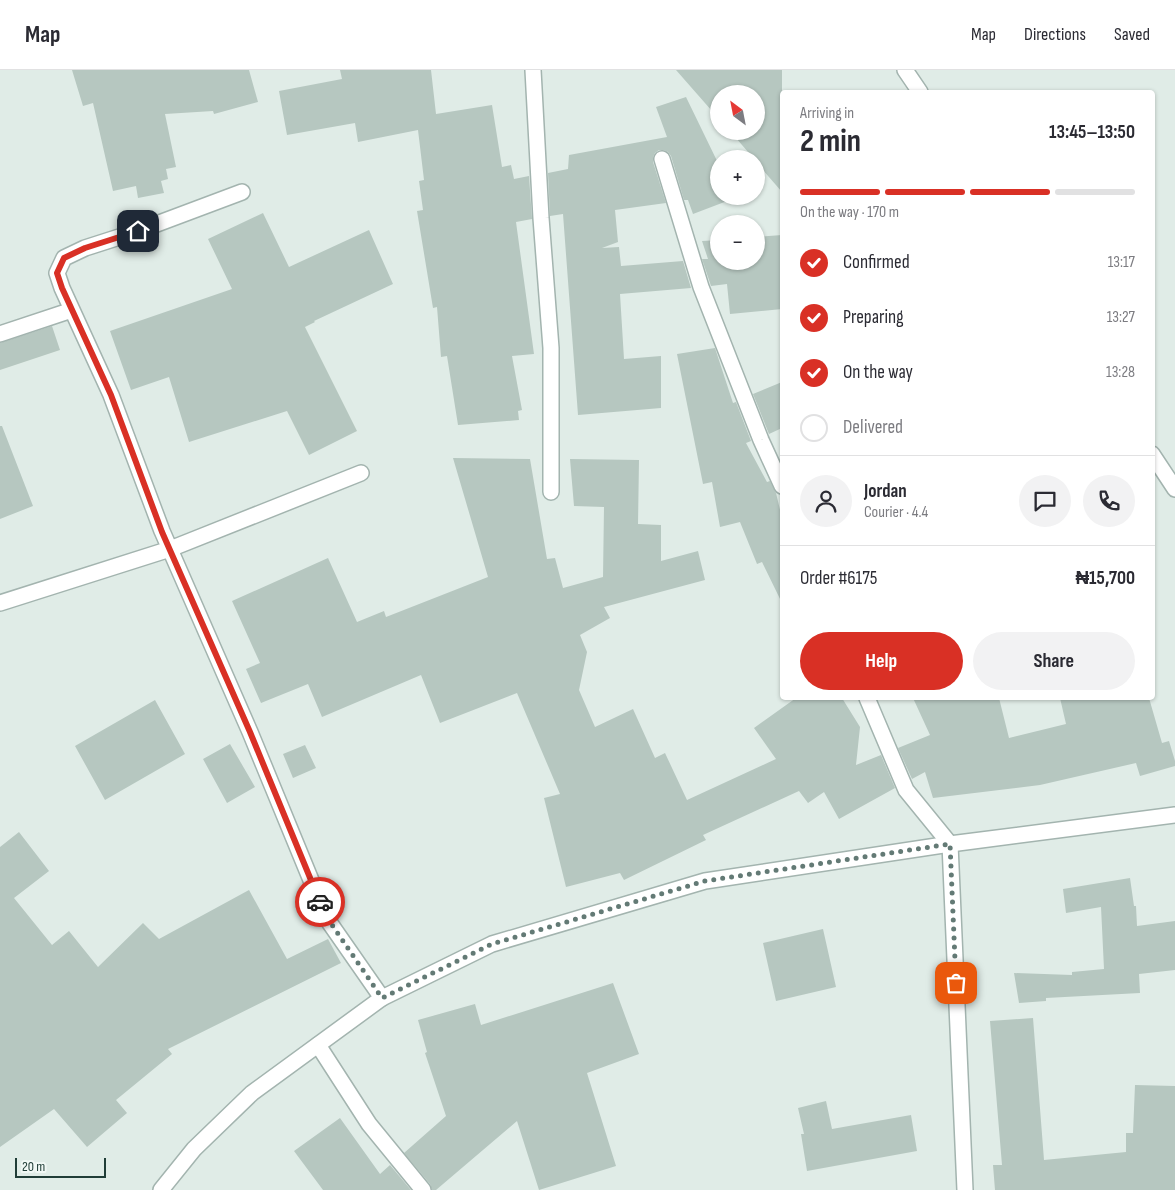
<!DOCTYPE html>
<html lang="en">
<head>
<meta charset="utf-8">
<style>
  body { margin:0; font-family:"Sofia Sans Condensed",sans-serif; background:#f2f2f3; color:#2b2b33; height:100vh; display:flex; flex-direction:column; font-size:19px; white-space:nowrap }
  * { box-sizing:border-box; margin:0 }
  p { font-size:16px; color:#7c7c81 }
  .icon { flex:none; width:28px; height:28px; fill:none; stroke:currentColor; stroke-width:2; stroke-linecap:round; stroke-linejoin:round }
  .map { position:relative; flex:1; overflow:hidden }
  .side { position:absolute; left:780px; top:20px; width:375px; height:610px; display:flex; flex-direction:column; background:#fff; border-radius:5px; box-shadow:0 1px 4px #0004 }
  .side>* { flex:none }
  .needle { width:32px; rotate:328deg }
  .fabs { position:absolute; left:710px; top:15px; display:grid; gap:10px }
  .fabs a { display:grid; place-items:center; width:55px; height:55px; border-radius:50%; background:#fff; box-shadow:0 1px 4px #0004; font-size:25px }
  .scale { position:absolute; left:15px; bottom:12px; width:91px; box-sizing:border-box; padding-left:5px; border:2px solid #203d37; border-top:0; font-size:14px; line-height:18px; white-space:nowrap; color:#203d37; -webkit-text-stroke:4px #f1f8f5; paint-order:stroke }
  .pin { position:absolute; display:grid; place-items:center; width:42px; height:42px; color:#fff; margin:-21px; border-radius:10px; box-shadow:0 2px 8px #0006 }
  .courier { position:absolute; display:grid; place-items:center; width:50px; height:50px; margin:-25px; border:4px solid #d93025; border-radius:50%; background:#fff; color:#222; box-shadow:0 1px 6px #0007 }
  .head em { font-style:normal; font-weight:700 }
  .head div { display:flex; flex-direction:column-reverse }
  .head { display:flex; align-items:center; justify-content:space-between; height:85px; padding:0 20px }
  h1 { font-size:32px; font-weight:700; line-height:38px }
  .bar { display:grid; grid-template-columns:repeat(4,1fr); gap:8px 5px; align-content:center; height:60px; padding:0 20px }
  .bar i { height:6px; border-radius:4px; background:#e1e1e2 }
  .bar .active { background:#d93025 }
  .bar p { grid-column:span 4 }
  .line { display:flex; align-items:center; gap:12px; padding:0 20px; border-top:1px solid #e1e1e2 }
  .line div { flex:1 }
  .round { display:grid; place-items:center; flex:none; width:52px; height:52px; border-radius:26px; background:#f2f2f3 }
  ol { padding:0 20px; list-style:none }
  li { display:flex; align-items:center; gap:15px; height:55px }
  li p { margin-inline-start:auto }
  li .icon { padding:5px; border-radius:50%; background:#d93025; color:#fff; stroke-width:4 }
  li:last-child { color:#7c7c81 }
  li i { width:28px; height:28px; border:2px solid #e1e1e2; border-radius:50% }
  .primary-button { display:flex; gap:10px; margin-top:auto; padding:10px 20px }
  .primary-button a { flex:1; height:58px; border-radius:30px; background:#d93025; color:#fff; font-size:20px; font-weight:700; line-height:58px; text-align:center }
  .primary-button a+a { background:#f2f2f3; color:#2b2b33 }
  header { display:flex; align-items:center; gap:30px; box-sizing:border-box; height:70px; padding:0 25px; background:#fff; border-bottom:1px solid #e1e1e2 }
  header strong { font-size:24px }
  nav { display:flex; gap:28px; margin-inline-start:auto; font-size:18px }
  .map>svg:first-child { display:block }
  .building { fill:#b6c7c0 }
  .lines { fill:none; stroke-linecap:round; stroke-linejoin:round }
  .minor-casing { stroke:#a3b4af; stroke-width:18 }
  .tertiary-casing { stroke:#a3b4af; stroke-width:18 }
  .minor { stroke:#fff; stroke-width:15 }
  .tertiary { stroke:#fff; stroke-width:15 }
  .done { stroke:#637a75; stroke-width:5; stroke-dasharray:0 9 }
  .route { stroke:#d93025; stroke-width:6 }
</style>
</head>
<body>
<header>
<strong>Map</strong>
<nav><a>Map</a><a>Directions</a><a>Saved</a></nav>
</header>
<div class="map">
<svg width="1175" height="1120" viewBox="0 0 1175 1120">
  <rect width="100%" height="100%" fill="#e0ece7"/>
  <path class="building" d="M 72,0 L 249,0 L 258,32 L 214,44 L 213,41 L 165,44 L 176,97 L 166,99 L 168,109 L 161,111 L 164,123 L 138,128 L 136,116 L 113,121 L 93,33 L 83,36 Z
    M 340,0 L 431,0 L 436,44 L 492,35 L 502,97 L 511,95 L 514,109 L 529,106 L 532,149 L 516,152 L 534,284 L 512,286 L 522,340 L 518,341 L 519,350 L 458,355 L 447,286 L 441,287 L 437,237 L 433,238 L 417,141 L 423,140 L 419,111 L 424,110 L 418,60 L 358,72 L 355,53 L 287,65 L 279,21 L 342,9 Z
    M 676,0 L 782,0 L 782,122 L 756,92 L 756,89 L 754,89 L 730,61 L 756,61 L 756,24 L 719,24 L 719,49 Z
    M 686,27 L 719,95 L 719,126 L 734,126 L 735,128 L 693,144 L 688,130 L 684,130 L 671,86 L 668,82 L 664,80 L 659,80 L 655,83 L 653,87 L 653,92 L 666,133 L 615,140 L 618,172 L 602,178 L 619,177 L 621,196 L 683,191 L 691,218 L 620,224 L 624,289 L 661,286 L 661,338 L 578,345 L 563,144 L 550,146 L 548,103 L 568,99 L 569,85 L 667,67 L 656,37 Z
    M 263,143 L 289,197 L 369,160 L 393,214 L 314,251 L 315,252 L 305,257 L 357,361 L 309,385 L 287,341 L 189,372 L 169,307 L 131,320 L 110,261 L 232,219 L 208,169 Z
    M 782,165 L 782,239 L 730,244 L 727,214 L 711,216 L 702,189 L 708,189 L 702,171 L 719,170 L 719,191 L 756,191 L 756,167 Z
    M 52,256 L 60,280 L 0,300 L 0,273 Z
    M 715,278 L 733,333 L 736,332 L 751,371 L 746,373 L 767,412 L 770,411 L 776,423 L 782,448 L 782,533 L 762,492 L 757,494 L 740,452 L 720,457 L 712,412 L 703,414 L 677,284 Z
    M 782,312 L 782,358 L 769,364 L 753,324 Z
    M 0,356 L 2,356 L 33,436 L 0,449 Z
    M 453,388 L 530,389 L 547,489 L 555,488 L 563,518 L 603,507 L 604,437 L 574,436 L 570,389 L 639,390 L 638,454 L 661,455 L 661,491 L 698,481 L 705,510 L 604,537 L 610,548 L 580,565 L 587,582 L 579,620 L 595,657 L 633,639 L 655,688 L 665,683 L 687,730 L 776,689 L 754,658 L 796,628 L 842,628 L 860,657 L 856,695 L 881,685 L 895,718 L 839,749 L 824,722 L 808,733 L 799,721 L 703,765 L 706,770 L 624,810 L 620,803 L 566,817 L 544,728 L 560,724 L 517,623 L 440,653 L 421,605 L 322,647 L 308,614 L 261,633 L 246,599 L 260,593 L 232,531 L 328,488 L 357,552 L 384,541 L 386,547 L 488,507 Z
    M 913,628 L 999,628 L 1009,668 L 1066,654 L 1060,628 L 1149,628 L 1162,673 L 1169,671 L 1175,691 L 1175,696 L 1140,706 L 1136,693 L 1040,715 L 933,728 L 925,702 L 912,709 L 898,678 L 930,665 Z
    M 155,630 L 185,684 L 105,730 L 75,676 Z
    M 230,674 L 255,717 L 227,733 L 203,689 Z
    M 305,675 L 316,698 L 293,708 L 283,684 Z
    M 19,762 L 49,801 L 14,828 L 52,875 L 69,861 L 98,897 L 143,853 L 159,869 L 249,820 L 287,889 L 328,869 L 341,893 L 168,979 L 172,984 L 116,1030 L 127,1043 L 87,1077 L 54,1039 L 0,1077 L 0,777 Z
    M 1130,808 L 1134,836 L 1136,836 L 1137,856 L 1175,851 L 1175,900 L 1139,904 L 1140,923 L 1046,928 L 1046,931 L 1019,933 L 1014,903 L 1072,905 L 1072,902 L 1104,899 L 1101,837 L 1066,843 L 1063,819 Z
    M 823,859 L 836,917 L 776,931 L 763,873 Z
    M 613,913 L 639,984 L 587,1003 L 616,1096 L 539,1120 L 517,1051 L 436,1120 L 432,1120 L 430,1114 L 404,1083 L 446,1046 L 425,983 L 427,982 L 418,950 L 475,934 L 481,955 Z
    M 1033,948 L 1044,1090 L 1126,1082 L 1126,1063 L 1133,1063 L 1135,1015 L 1175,1016 L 1175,1120 L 995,1120 L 993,1095 L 1002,1095 L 990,951 Z
    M 826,1031 L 832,1059 L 911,1045 L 917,1081 L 807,1101 L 801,1064 L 804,1064 L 798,1038 Z
    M 340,1048 L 380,1104 L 390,1095 L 411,1120 L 323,1120 L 294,1081 Z"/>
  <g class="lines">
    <defs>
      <path id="minor" d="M 533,0 L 541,148 L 551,278 L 551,422
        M 905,0 L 920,22
        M 662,89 L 701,217 L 761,370 L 782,416
        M 242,122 L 138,161 L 85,178 L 64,188 L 57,203 L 62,218 L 111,325 L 162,461 L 250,662 L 327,849 L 382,928
        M 0,264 L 72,240
        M 1152,384 L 1175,419
        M 0,533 L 170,479 L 361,403
        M 867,628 L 906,720 L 950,774 L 965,1120
        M 318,975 L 369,1054 L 423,1120"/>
      <path id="tertiary" d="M 161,1120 L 194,1079 L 252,1023 L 382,928 L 492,874 L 705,811 L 950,774 L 1175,745"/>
    </defs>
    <use href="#minor" class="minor-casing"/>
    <use href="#tertiary" class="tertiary-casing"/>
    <use href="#minor" class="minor"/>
    <use href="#tertiary" class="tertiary"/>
  </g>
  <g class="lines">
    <path class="done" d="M 320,832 L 328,849 L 382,928 L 492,874 L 705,811 L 950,774 L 956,913"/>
    <path class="route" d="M 138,161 L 85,178 L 64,188 L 57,203 L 62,218 L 111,325 L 162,462 L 250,662 L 320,832"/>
  </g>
</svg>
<div class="fabs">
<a><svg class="needle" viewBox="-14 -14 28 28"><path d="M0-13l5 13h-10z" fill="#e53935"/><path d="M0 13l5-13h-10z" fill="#7c7c81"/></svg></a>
<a>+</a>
<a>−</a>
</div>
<div class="scale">20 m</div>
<div class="pin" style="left:956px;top:913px;background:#ea580c"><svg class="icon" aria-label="bag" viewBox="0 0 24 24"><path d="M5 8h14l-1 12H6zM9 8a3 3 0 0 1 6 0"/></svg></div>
<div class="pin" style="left:138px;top:161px;background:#1f2937"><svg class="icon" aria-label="home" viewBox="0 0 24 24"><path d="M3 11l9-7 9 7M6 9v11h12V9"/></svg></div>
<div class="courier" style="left:320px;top:832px"><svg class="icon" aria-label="car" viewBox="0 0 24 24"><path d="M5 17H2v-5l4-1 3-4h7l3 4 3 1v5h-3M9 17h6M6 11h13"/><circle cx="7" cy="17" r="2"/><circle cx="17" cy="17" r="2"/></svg></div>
<section class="side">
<div class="head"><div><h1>2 min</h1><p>Arriving in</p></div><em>13:45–13:50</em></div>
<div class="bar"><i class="active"></i><i class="active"></i><i class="active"></i><i></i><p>On the way · 170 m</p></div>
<ol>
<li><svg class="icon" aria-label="check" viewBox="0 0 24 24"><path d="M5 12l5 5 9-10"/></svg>Confirmed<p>13:17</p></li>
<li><svg class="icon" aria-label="check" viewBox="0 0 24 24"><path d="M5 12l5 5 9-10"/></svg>Preparing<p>13:27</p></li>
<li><svg class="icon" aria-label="check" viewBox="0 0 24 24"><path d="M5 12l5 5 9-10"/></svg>On the way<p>13:28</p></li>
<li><i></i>Delivered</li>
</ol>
<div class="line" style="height:90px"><a class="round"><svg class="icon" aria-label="person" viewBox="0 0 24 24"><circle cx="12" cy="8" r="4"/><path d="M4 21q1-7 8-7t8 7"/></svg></a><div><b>Jordan</b><p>Courier · 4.4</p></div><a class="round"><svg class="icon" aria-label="chat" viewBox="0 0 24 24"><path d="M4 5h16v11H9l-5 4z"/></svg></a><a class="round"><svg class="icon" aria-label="phone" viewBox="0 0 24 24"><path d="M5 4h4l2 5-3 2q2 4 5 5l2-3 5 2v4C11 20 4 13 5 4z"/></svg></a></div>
<div class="line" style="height:65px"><div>Order #6175</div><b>₦15,700</b></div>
<div class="primary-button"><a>Help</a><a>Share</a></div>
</section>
</div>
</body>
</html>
